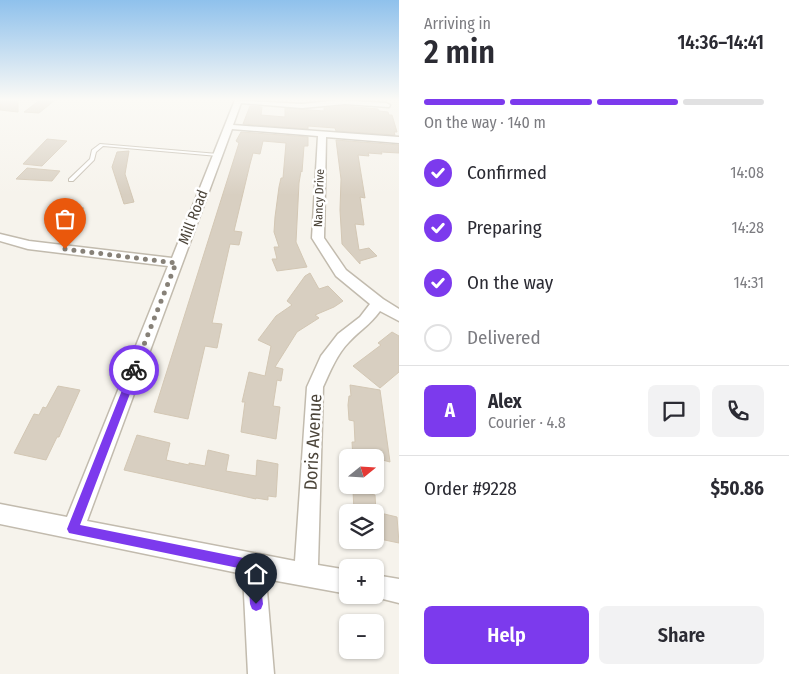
<!DOCTYPE html>
<html lang="en">
<head>
<meta charset="utf-8">
<style>
  body { margin:0; font-family:"Fira Sans Condensed",sans-serif; background:#f2f2f3; color:#2b2b33; height:100vh; display:flex; flex-direction:column; font-size:19px; white-space:nowrap }
  * { box-sizing:border-box; margin:0 }
  p { font-size:16px; color:#7c7c81 }
  .icon { flex:none; width:28px; height:28px; fill:none; stroke:currentColor; stroke-width:2; stroke-linecap:round; stroke-linejoin:round }
  .map { position:relative; flex:1; overflow:hidden }
  .details { display:flex; flex-direction:column; background:#fff; width:390px }
  .details>* { flex:none }
  .needle { width:32px; rotate:72deg }
  .buttons { position:absolute; left:339px; top:449px; display:grid; gap:10px }
  .buttons a { display:grid; place-items:center; width:45px; height:45px; border-radius:8px; background:#fff; box-shadow:0 1px 4px #0004; font-size:25px }
  .pin { position:absolute; display:grid; place-items:center; width:42px; height:42px; color:#fff; margin:-51px -21px; border-radius:50% 50% 50% 0; rotate:-45deg; box-shadow:0 0 5px #0007 }
  .pin .icon { rotate:45deg }
  .courier { position:absolute; display:grid; place-items:center; width:50px; height:50px; margin:-25px; border:4px solid #7c3aed; border-radius:50%; background:#fff; color:#222; box-shadow:0 1px 6px #0007 }
  .head em { font-style:normal; font-weight:600 }
  .head div { display:flex; flex-direction:column-reverse }
  .head { display:flex; align-items:center; justify-content:space-between; height:85px; padding:0 25px }
  h1 { font-size:32px; font-weight:600; line-height:38px }
  .bar { display:grid; grid-template-columns:repeat(4,1fr); gap:8px 5px; align-content:center; height:60px; padding:0 25px }
  .bar i { height:6px; border-radius:4px; background:#e1e1e2 }
  .bar .current { background:#7c3aed }
  .bar p { grid-column:span 4 }
  .line { display:flex; align-items:center; gap:12px; padding:0 25px; border-top:1px solid #e1e1e2 }
  .line div { flex:1 }
  .round { display:grid; place-items:center; flex:none; width:52px; height:52px; border-radius:8px; background:#f2f2f3 }
  ol { padding:0 25px; list-style:none }
  li { display:flex; align-items:center; gap:15px; height:55px }
  li p { margin-inline-start:auto }
  li .icon { padding:5px; border-radius:50%; background:#7c3aed; color:#fff; stroke-width:4 }
  li:last-child { color:#7c7c81 }
  li i { width:28px; height:28px; border:2px solid #e1e1e2; border-radius:50% }
  .primary-button { display:flex; gap:10px; margin-top:auto; padding:10px 25px }
  .primary-button a { flex:1; height:58px; border-radius:8px; background:#7c3aed; color:#fff; font-size:20px; font-weight:600; line-height:58px; text-align:center }
  .primary-button a+a { background:#f2f2f3; color:#2b2b33 }
  main { display:flex; flex:1; min-height:0 }
  .map>svg:first-child { display:block }
  .building { fill:#d8cfc1; stroke:#d3c7b4 }
  .lines { fill:none; stroke-linecap:round; stroke-linejoin:round }
  .lane-casing { stroke:#c2bbae; stroke-width:2 }
  .street-casing { stroke:#c2bbae; stroke-width:3 }
  .lane { fill:#fff; fill-rule:evenodd }
  .street { fill:#fff; fill-rule:evenodd }
  .route { fill:#7c3aed }
  .done { stroke:#878178; stroke-width:5; stroke-dasharray:0 9 }
  .labels { text-anchor:middle; dominant-baseline:central; stroke-width:5; stroke-linejoin:round; paint-order:stroke }
  .far-street-label { font-size:12px; fill:#4b4439; stroke:#fff }
  .street-label { font-size:15px; fill:#4b4439; stroke:#fff }
  .near-street-label { font-size:18px; fill:#4b4439; stroke:#fff }
</style>
</head>
<body>
<main>
<div class="map">
<svg width="399" height="674" viewBox="0 0 399 674">
  <rect width="100%" height="100%" fill="#f6f3ec"/>
  <path class="building" d="M 0,100 L 18,100 L 18,112 L 0,110 Z
    M 40,100 L 55,100 L 39,113 L 24,112 Z
    M 250,106 L 262,107 L 261,115 L 285,117 L 285,108 L 324,111 L 324,108 L 345,106 L 378,109 L 379,111 L 388,112 L 389,115 L 392,115 L 397,132 L 394,132 L 395,135 L 336,131 L 335,128 L 308,126 L 308,129 L 243,124 Z
    M 241,132 L 308,137 L 308,146 L 304,146 L 302,172 L 301,171 L 299,183 L 296,242 L 307,267 L 277,271 L 272,259 L 277,259 L 274,247 L 279,247 L 274,232 L 275,217 L 279,187 L 281,178 L 283,178 L 286,143 L 263,141 L 260,154 L 253,153 L 250,164 L 234,231 L 242,232 L 239,245 L 230,244 L 212,323 L 222,324 L 217,348 L 205,346 L 188,419 L 154,412 L 239,143 L 236,141 Z
    M 47,139 L 67,141 L 42,166 L 23,164 Z
    M 336,140 L 399,145 L 399,153 L 381,152 L 382,154 L 368,153 L 369,156 L 358,155 L 365,198 L 360,197 L 364,225 L 355,224 L 359,250 L 369,248 L 377,256 L 360,261 L 360,264 L 342,244 L 340,210 L 341,179 Z
    M 129,151 L 125,174 L 134,202 L 124,204 L 112,167 L 117,152 Z
    M 27,168 L 60,171 L 52,181 L 16,179 Z
    M 68,206 L 84,208 L 69,227 L 52,225 Z
    M 310,273 L 319,289 L 328,286 L 343,301 L 334,307 L 315,315 L 319,318 L 297,332 L 275,367 L 283,369 L 281,381 L 277,380 L 273,406 L 280,407 L 276,439 L 241,432 L 245,402 L 242,402 L 249,372 L 265,376 L 271,346 L 258,340 L 276,316 L 292,305 L 287,301 L 305,276 Z
    M 392,332 L 399,336 L 399,372 L 380,388 L 353,366 L 381,345 L 378,343 Z
    M 350,385 L 380,390 L 390,462 L 375,458 L 353,458 L 352,442 L 355,442 L 354,421 L 349,420 L 348,405 L 349,396 L 351,396 Z
    M 58,386 L 80,390 L 59,437 L 57,437 L 46,460 L 14,453 L 34,414 L 39,415 L 43,407 L 46,408 Z
    M 137,435 L 170,443 L 166,460 L 189,465 L 189,463 L 205,466 L 208,450 L 229,455 L 226,471 L 256,476 L 257,460 L 278,464 L 276,497 L 268,496 L 268,500 L 256,498 L 256,499 L 124,470 Z
    M 353,490 L 375,495 L 376,512 L 397,517 L 399,543 L 375,538 L 375,512 L 354,512 Z"/>
  <g class="lines">
    <defs>
      <path id="lane" d="M 100,144 L 218,154 L 220,155 L 218,156 L 103,146 L 96,152 L 94,160 L 73,181 L 69,181 L 69,179 L 90,159 L 92,150 Z"/>
      <path id="street" d="M 235,100 L 302,104 L 339,100 L 386,103 L 390,105 L 389,107 L 345,104 L 302,108 L 241,103 L 233,125 L 399,137 L 399,143 L 326,137 L 324,238 L 346,270 L 383,299 L 399,309 L 399,321 L 380,311 C 369,326 361,329 349,342 C 337,354 330,372 323,387 L 318,565 L 348,570 L 348,594 L 266,579 L 274,674 L 248,674 L 243,574 L 0,524 L 0,504 L 67,517 L 168,266 L 28,249 L 0,241 L 0,234 L 29,241 L 172,258 ZM 232,129 L 318,136 L 312,238 L 336,276 L 370,304 L 360,317 L 338,334 L 321,356 L 307,387 L 295,561 L 87,521 Z
        M 375,575 L 399,579 L 399,603 L 367,595 L 375,595 Z"/>
    </defs>
    <use href="#lane" class="lane-casing"/>
    <use href="#street" class="street-casing"/>
    <use href="#lane" class="lane"/>
    <use href="#street" class="street"/>
  </g>
  <linearGradient id="sky" x2="0" y2="1"><stop stop-color="#8fc1ec"/><stop offset="0.51" stop-color="#fbfaf6"/><stop offset="1" stop-color="#fbfaf6" stop-opacity="0"/></linearGradient>
  <rect width="399" height="195" fill="url(#sky)"/>
  <path class="route" d="M 134,366 L 139,370 L 80,525 L 258,561 L 263,604 L 261,609 L 256,611 L 252,609 L 250,604 L 248,570 L 69,533 L 67,529 L 130,370 Z"/>
  <g class="lines">
    <path class="done" d="M 65,249 L 176,263 L 134,370"/>
  </g>
  <g class="labels">
    <g class="far-street-label">
      <text transform="translate(319 198) rotate(-88)">Nancy Drive</text>
    </g>
    <g class="street-label">
      <text transform="translate(193 217) rotate(-69)">Mill Road</text>
    </g>
    <g class="near-street-label">
      <text transform="translate(313 442) rotate(-87)">Doris Avenue</text>
    </g>
  </g>
</svg>
<div class="buttons">
<a><svg class="needle" viewBox="-14 -14 28 28"><path d="M0-13l5 13h-10z" fill="#e53935"/><path d="M0 13l5-13h-10z" fill="#7c7c81"/></svg></a>
<a><svg class="icon" aria-label="layers" viewBox="0 0 24 24"><path d="M12 4l9 5-9 5-9-5zM3 14l9 5 9-5"/></svg></a>
<a>+</a>
<a>−</a>
</div>
<div class="pin" style="left:65px;top:249px;background:#ea580c"><svg class="icon" aria-label="bag" viewBox="0 0 24 24"><path d="M5 8h14l-1 12H6zM9 8a3 3 0 0 1 6 0"/></svg></div>
<div class="pin" style="left:256px;top:604px;background:#1f2937"><svg class="icon" aria-label="home" viewBox="0 0 24 24"><path d="M3 11l9-7 9 7M6 9v11h12V9"/></svg></div>
<div class="courier" style="left:134px;top:370px"><svg class="icon" aria-label="bike" viewBox="0 0 24 24"><circle cx="6" cy="16" r="4"/><circle cx="18" cy="16" r="4"/><path d="M6 16l4-8h5l3 8M10 8l3 8H6M13 5h3"/></svg></div>
</div>
<section class="details">
<div class="head"><div><h1>2 min</h1><p>Arriving in</p></div><em>14:36–14:41</em></div>
<div class="bar"><i class="current"></i><i class="current"></i><i class="current"></i><i></i><p>On the way · 140 m</p></div>
<ol>
<li><svg class="icon" aria-label="check" viewBox="0 0 24 24"><path d="M5 12l5 5 9-10"/></svg>Confirmed<p>14:08</p></li>
<li><svg class="icon" aria-label="check" viewBox="0 0 24 24"><path d="M5 12l5 5 9-10"/></svg>Preparing<p>14:28</p></li>
<li><svg class="icon" aria-label="check" viewBox="0 0 24 24"><path d="M5 12l5 5 9-10"/></svg>On the way<p>14:31</p></li>
<li><i></i>Delivered</li>
</ol>
<div class="line" style="height:90px"><b class="round" style="background:#7c3aed;color:#fff">A</b><div><b>Alex</b><p>Courier · 4.8</p></div><a class="round"><svg class="icon" aria-label="chat" viewBox="0 0 24 24"><path d="M4 5h16v11H9l-5 4z"/></svg></a><a class="round"><svg class="icon" aria-label="phone" viewBox="0 0 24 24"><path d="M5 4h4l2 5-3 2q2 4 5 5l2-3 5 2v4C11 20 4 13 5 4z"/></svg></a></div>
<div class="line" style="height:65px"><div>Order #9228</div><b>$50.86</b></div>
<div class="primary-button"><a>Help</a><a>Share</a></div>
</section>
</main>
</body>
</html>
